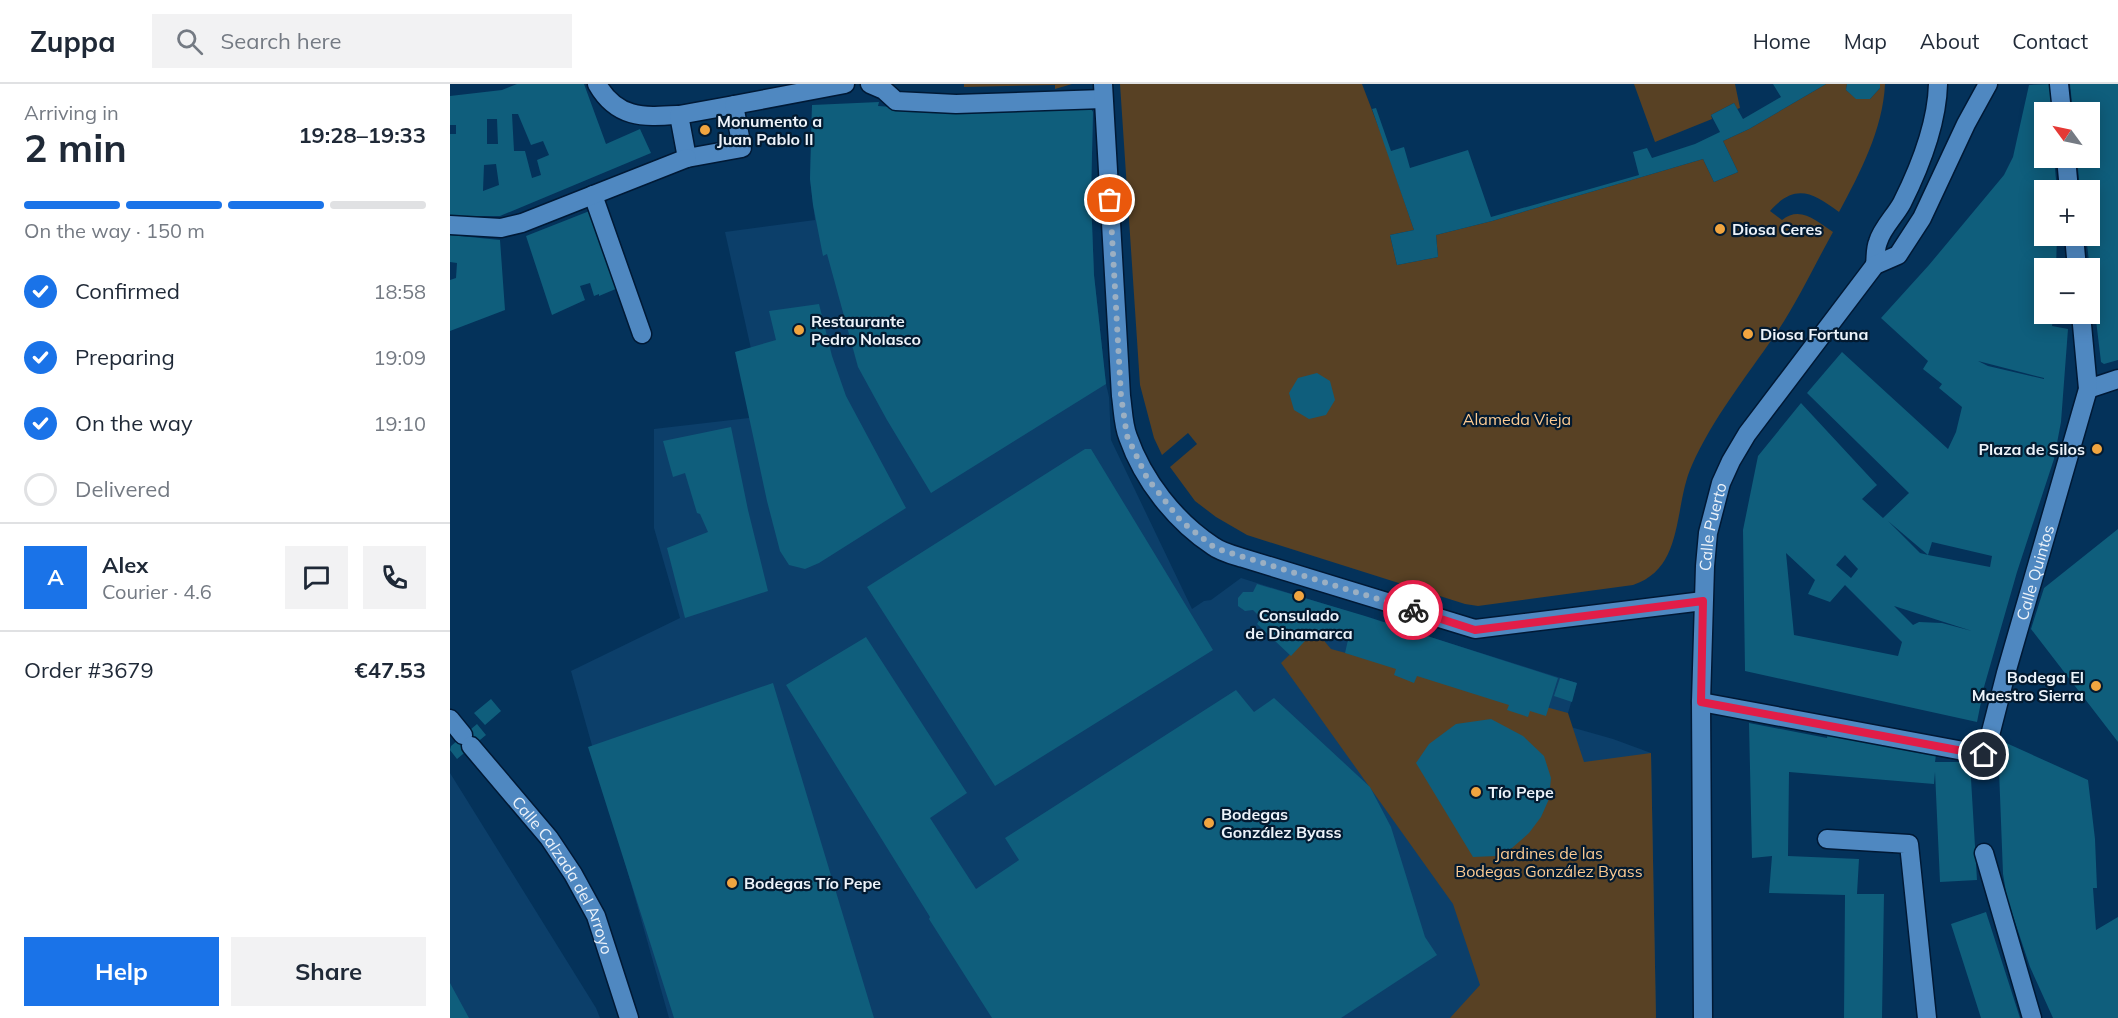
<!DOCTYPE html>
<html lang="en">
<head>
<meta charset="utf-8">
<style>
  body { margin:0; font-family:Mulish,sans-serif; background:#f2f2f3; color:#1f2937; height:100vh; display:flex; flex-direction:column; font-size:22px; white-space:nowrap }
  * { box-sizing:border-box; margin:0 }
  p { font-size:20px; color:#747a83 }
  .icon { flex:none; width:33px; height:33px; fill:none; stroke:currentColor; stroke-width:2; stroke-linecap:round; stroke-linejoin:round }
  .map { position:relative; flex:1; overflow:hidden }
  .drawer { display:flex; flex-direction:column; background:#fff; width:450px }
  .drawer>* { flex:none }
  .needle { width:39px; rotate:303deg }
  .fabs { position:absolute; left:1584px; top:18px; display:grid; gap:12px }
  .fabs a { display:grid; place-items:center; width:66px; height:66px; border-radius:0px; background:#fff; box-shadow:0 3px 15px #0003; font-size:30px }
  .pin { position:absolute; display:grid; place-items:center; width:51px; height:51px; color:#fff; margin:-26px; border:3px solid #fff; border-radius:50%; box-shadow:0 2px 6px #0007 }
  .courier { position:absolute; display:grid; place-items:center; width:60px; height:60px; margin:-30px; border:4px solid #e11d48; border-radius:50%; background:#fff; color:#222; box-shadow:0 2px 8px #0007 }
  .overview em { font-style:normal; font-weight:700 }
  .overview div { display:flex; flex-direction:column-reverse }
  .overview { display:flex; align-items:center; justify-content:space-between; height:102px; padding:0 24px }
  h1 { font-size:39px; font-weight:700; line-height:45px }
  .bar { display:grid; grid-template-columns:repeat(4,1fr); gap:9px 6px; align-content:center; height:72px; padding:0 24px }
  .bar i { height:8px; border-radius:4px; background:#e0e1e3 }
  .bar .current { background:#1a73e8 }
  .bar p { grid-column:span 4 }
  .line { display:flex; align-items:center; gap:15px; padding:0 24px; border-top:2px solid #e0e1e3 }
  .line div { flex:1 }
  .round { display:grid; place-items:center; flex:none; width:63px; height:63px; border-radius:0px; background:#f2f2f3 }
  ol { padding:0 24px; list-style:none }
  li { display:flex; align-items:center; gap:18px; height:66px }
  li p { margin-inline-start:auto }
  li .icon { padding:6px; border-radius:50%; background:#1a73e8; color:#fff; stroke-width:4 }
  li:last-child { color:#747a83 }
  li i { width:33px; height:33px; border:3px solid #e0e1e3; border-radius:50% }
  .button { display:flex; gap:12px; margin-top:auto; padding:12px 24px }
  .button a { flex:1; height:69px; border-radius:0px; background:#1a73e8; color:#fff; font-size:24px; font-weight:700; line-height:69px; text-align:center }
  .button a+a { background:#f2f2f3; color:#1f2937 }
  header { display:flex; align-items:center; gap:36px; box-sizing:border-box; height:84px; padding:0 30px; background:#fff; border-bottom:2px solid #e0e1e3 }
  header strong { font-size:28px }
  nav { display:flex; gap:33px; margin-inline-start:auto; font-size:21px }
  .search { width:420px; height:54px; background:#f2f2f3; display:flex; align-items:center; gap:15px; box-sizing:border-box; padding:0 21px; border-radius:0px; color:#747a83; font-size:22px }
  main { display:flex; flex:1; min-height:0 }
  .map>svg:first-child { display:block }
  .built { fill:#0c3f6a }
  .green { fill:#584124 }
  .building { fill:#0f5e7c; fill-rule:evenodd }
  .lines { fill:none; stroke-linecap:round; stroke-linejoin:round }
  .minor-casing { stroke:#001935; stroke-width:21 }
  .minor { stroke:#4f88c1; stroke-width:18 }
  .done { stroke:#9bafc2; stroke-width:6; stroke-dasharray:0 10.8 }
  .route { stroke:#e11d48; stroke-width:8 }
  .poi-dot { fill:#f1a540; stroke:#031a30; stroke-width:2 }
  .labels { text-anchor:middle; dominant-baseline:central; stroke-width:4.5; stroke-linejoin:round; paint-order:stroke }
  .poi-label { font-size:16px; font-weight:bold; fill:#edf3fa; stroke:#031a30; text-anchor:start }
  .park-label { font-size:16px; fill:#fdcb92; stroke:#031a30 }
  .street-label { font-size:16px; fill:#edf3fa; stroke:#031a30 }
</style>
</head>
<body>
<header>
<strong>Zuppa</strong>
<div class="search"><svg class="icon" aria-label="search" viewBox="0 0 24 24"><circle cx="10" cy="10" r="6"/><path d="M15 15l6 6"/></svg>Search here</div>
<nav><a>Home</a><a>Map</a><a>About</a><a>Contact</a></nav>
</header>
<main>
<section class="drawer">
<div class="overview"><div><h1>2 min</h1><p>Arriving in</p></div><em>19:28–19:33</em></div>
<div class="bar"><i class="current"></i><i class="current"></i><i class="current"></i><i></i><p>On the way · 150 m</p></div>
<ol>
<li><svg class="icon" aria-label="check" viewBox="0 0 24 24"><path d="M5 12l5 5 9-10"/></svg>Confirmed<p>18:58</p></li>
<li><svg class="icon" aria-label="check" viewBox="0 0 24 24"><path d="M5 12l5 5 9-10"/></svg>Preparing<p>19:09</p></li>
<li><svg class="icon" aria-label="check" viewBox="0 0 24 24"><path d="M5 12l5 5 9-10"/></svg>On the way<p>19:10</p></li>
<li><i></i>Delivered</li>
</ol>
<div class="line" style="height:108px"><b class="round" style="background:#1a73e8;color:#fff">A</b><div><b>Alex</b><p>Courier · 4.6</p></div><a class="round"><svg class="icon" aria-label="chat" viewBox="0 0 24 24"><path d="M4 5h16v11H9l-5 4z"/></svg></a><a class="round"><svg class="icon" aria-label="phone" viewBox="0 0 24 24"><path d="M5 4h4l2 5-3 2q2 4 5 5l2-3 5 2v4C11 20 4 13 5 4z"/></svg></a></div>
<div class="line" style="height:78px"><div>Order #3679</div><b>€47.53</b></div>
<div class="button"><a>Help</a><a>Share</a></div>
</section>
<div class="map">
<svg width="1668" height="934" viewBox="0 0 1668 934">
  <rect width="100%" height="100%" fill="#04325a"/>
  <path class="built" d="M 638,20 L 643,28 L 641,113 L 644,191 L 656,300 L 659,313 L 661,356 L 742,525 L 754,517 L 761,516 L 791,494 L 1127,599 L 1115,639 L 1117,642 L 1163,655 L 1201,669 L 1206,934 L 219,934 L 121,587 L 230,534 L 204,444 L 204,345 L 316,332 L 275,148 L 365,136 L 360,95 L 362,21 L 506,27 Z
    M 0,689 L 146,924 L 150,934 L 0,934 Z"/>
  <path class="green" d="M 514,0 L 622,0 L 605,5 L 605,1 L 514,3 Z
    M 670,0 L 912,0 L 935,60 L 964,146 L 940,151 L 947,181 L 988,173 L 986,151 L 1042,137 L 1253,75 L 1264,98 L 1288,88 L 1273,57 L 1299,45 L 1376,0 L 1397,0 L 1396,6 L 1407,15 L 1420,15 L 1430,4 L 1430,0 L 1435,0 C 1433,45 1410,89 1389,128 C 1362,108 1345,99 1320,127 L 1332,136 C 1350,121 1367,137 1383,148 C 1364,182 1347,219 1325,251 C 1296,293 1263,334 1242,381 C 1223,423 1235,484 1183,501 L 1028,522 L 1015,520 L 797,451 L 766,433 L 745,417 L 720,383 L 747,360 L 738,349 L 712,371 L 704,354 L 690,301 Z
    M 1184,0 L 1285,0 L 1290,24 L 1287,25 L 1284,19 L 1261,31 L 1262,35 L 1205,58 Z
    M 865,546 L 881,565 L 1118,629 L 1134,678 L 1201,669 L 1206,934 L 1000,934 L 1030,901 L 1003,820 L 831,579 Z"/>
  <path class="building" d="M 67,0 L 134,0 L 156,60 L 190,45 L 201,69 L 50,132 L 0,132 L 0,50 L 6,50 L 6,41 L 0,41 L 0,12 L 52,6 ZM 62,30 L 68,30 L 81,61 L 93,57 L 99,71 L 87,76 L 91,91 L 82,94 L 75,67 L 64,67 ZM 37,35 L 47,35 L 48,60 L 37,60 ZM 46,80 L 49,101 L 33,107 L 34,81 Z
    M 1323,0 L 1376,0 L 1299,45 L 1273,57 L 1288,88 L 1264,98 L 1253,75 L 1042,137 L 986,151 L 988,173 L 947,181 L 940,151 L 964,146 L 922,25 L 926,24 L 941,67 L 954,63 L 960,84 L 1018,66 L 1041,133 L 1189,91 L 1183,68 L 1197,64 L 1202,74 L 1245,60 L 1270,48 L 1261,31 L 1284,19 L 1293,35 L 1331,13 Z
    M 1397,0 L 1430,0 L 1430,4 L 1420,15 L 1406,15 L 1396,6 Z
    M 1601,0 L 1601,28 L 1594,28 L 1594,74 L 1604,74 L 1607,106 L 1594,106 L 1594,152 L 1607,152 L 1606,184 L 1594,184 L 1594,230 L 1604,230 L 1602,242 L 1618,245 L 1611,338 L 1604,375 L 1567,488 L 1534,603 L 1527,638 L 1295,587 L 1293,446 L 1308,372 L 1351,319 L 1427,401 L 1412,415 L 1433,434 L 1459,409 L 1357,309 L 1392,268 L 1498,365 L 1506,348 L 1512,323 L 1489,304 L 1492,300 L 1473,285 L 1478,277 L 1431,234 L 1479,181 L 1554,91 L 1563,73 L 1579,1 ZM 1528,277 L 1594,294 L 1594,295 L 1538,282 ZM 1438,437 L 1478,471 L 1470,469 ZM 1482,458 L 1542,472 L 1540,483 L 1478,471 ZM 1336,469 L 1365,496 L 1358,510 L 1380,518 L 1395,501 L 1452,558 L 1448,572 L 1344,551 ZM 1395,471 L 1408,485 L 1401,494 L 1386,481 ZM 1444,522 L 1522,547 L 1492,539 L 1469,538 L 1463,541 Z
    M 1620,0 L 1668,0 L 1668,276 L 1654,280 L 1651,278 L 1636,152 L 1640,152 L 1640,106 L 1630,106 L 1627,74 L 1640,74 L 1640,28 L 1623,28 Z
    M 429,18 L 428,22 L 506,27 L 638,20 L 643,28 L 641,113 L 644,191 L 656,300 L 481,409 L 437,336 L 408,283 L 377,170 L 373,172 L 363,121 L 360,95 L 362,21 Z
    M 142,126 L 168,204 L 149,212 L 149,210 L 144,212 L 140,199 L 130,202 L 135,216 L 102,231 L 76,152 Z
    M 0,151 L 50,156 L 55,226 L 0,247 L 0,196 L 6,194 L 7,179 L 0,178 Z
    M 369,220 L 382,272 L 396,312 L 456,424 L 369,479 L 355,485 L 339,481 L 330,467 L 317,417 L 285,268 L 326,256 L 319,227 Z
    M 867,289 L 880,297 L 885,316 L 876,331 L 859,335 L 844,326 L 839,309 L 848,294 Z
    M 281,343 L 298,426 L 318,507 L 235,534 L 217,464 L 258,448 L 250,430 L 247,429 L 235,389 L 223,393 L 213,357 Z
    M 635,365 L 641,365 L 763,566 L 545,702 L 417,503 Z
    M 1668,445 L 1668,658 L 1581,545 L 1594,504 Z
    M 807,500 L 915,532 L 1108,594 L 1096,632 L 1080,627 L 1078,633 L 1057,626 L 1059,621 L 967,592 L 964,599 L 944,591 L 946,585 L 895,569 L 898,556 L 865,546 L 841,572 L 807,540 L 811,534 L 803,526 L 795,527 L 788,522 L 788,514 L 793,508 L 803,508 Z
    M 416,553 L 517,709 L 480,734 L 526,805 L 569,776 L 555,754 L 786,606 L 804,628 L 824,614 L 920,703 L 941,743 L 975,853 L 987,871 L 891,934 L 542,934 L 479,835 L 480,833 L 336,601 Z
    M 1110,594 L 1127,599 L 1122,618 L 1104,612 Z
    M 323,599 L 424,934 L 224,934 L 138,663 Z
    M 41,615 L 51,627 L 35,641 L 24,629 Z
    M 1041,635 L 1073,652 L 1094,672 L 1101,694 L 1099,715 L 1091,733 L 1079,749 L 1062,764 L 1046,772 L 1023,773 L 966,679 L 979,660 L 1006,640 Z
    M 1299,639 L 1377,654 L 1378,647 L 1486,671 L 1485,678 L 1520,678 L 1527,796 L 1490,798 L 1485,688 L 1484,700 L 1339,688 L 1338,772 L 1409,775 L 1407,810 L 1434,810 L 1432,934 L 1394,934 L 1395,811 L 1319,809 L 1322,772 L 1302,774 Z
    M 27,640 L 36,651 L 7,675 L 0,666 L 1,662 Z
    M 1554,658 L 1638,696 L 1645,755 L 1647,804 L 1643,804 L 1646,846 L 1668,833 L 1668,934 L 1603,934 L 1580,883 L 1557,814 L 1553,790 L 1549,686 Z
    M 1536,828 L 1570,934 L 1531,934 L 1501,840 Z
    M 0,899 L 19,934 L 0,934 Z"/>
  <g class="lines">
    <defs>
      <g id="minor">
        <path d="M 147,0 C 167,35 193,33 229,31"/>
        <path d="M 420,0 L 434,6 L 446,17 L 506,20 L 653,15"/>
        <path d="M 653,0 L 671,312 C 673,325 673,341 678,353 C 693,396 725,437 763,462 C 771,468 783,471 793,474 L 1025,545 L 1253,517"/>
        <path d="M 1609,0 L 1612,28"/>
        <path d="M 284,21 L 292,64 L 237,74 L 229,31 Z"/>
        <path d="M 284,21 L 395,0"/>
        <path d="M 1616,74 L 1619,106"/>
        <path d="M 143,111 L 192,250"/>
        <path d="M 0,141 L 51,144 L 72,139 L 237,74"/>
        <path d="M 1624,152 L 1627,184"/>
        <path d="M 1425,181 C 1426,174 1425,165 1428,158 C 1432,144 1445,132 1452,119 C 1470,83 1487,40 1488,0"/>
        <path d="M 1638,305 L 1668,295"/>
        <path id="s1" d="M 1251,618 L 1535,671 L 1556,589 L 1638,305 L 1631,230"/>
        <path d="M 0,635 L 13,651"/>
        <path id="s2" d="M 21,662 L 99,754 L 123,790 L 146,832 L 179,934"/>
        <path d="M 1377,755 L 1459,760 L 1477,934"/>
        <path d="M 1534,769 L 1582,934"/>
        <path id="s3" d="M 1253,934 L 1251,618 L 1255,482 L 1258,449 L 1271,399 L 1281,377 L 1297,350 L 1425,181 L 1448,171 L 1472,134 L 1516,40 L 1538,0"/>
      </g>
    </defs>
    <use href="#minor" class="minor-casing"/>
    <use href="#minor" class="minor"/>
  </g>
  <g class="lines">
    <path class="done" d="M 660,116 L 671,312 L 677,352 L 697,394 L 731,437 L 765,464 L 963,526"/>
    <path class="route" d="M 963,526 L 1025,546 L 1253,517 L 1251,618 L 1534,671"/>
  </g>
  <g class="poi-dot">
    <circle cx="255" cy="46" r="6"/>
    <circle cx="1270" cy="145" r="6"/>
    <circle cx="349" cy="246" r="6"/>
    <circle cx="1298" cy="250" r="6"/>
    <circle cx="1647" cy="365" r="6"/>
    <circle cx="849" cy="512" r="6"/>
    <circle cx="1646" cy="602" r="6"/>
    <circle cx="1026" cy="708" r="6"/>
    <circle cx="759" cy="739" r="6"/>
    <circle cx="282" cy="799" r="6"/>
  </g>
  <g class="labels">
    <g class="poi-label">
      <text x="267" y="37">Monumento a<tspan x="267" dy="18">Juan Pablo II</tspan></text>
      <text x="1282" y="145">Diosa Ceres</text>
      <text x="361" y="237">Restaurante<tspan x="361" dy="18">Pedro Nolasco</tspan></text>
      <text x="1310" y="250">Diosa Fortuna</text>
      <text x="1635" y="365" text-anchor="end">Plaza de Silos</text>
      <text x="849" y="531" text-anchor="middle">Consulado<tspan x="849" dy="18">de Dinamarca</tspan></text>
      <text x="1634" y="593" text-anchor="end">Bodega El<tspan x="1634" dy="18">Maestro Sierra</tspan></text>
      <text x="1038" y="708">Tío Pepe</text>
      <text x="771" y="730">Bodegas<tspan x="771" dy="18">González Byass</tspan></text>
      <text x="294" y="799">Bodegas Tío Pepe</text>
    </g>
    <g class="park-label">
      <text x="1067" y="335">Alameda Vieja</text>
      <text x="1099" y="769">Jardines de las<tspan x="1099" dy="18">Bodegas González Byass</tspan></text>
    </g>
    <g class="street-label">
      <text stroke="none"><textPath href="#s3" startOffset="492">Calle Puerto</textPath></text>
      <text stroke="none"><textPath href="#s1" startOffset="478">Calle Quintos</textPath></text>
      <text stroke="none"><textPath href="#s2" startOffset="160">Calle Calzada del Arroyo</textPath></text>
    </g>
  </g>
</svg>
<div class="fabs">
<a><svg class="needle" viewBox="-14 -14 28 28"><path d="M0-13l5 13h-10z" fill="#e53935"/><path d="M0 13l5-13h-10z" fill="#747a83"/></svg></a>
<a>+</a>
<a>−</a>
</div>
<div class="pin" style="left:660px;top:116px;background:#ea580c"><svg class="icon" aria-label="bag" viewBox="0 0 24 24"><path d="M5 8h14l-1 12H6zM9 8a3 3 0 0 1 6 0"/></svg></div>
<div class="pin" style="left:1534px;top:671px;background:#1f2937"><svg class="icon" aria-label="home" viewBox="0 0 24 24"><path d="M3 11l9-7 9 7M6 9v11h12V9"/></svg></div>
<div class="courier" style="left:963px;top:526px"><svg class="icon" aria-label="bike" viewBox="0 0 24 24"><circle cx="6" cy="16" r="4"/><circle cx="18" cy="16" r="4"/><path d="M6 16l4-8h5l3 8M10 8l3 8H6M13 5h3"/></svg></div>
</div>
</main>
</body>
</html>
